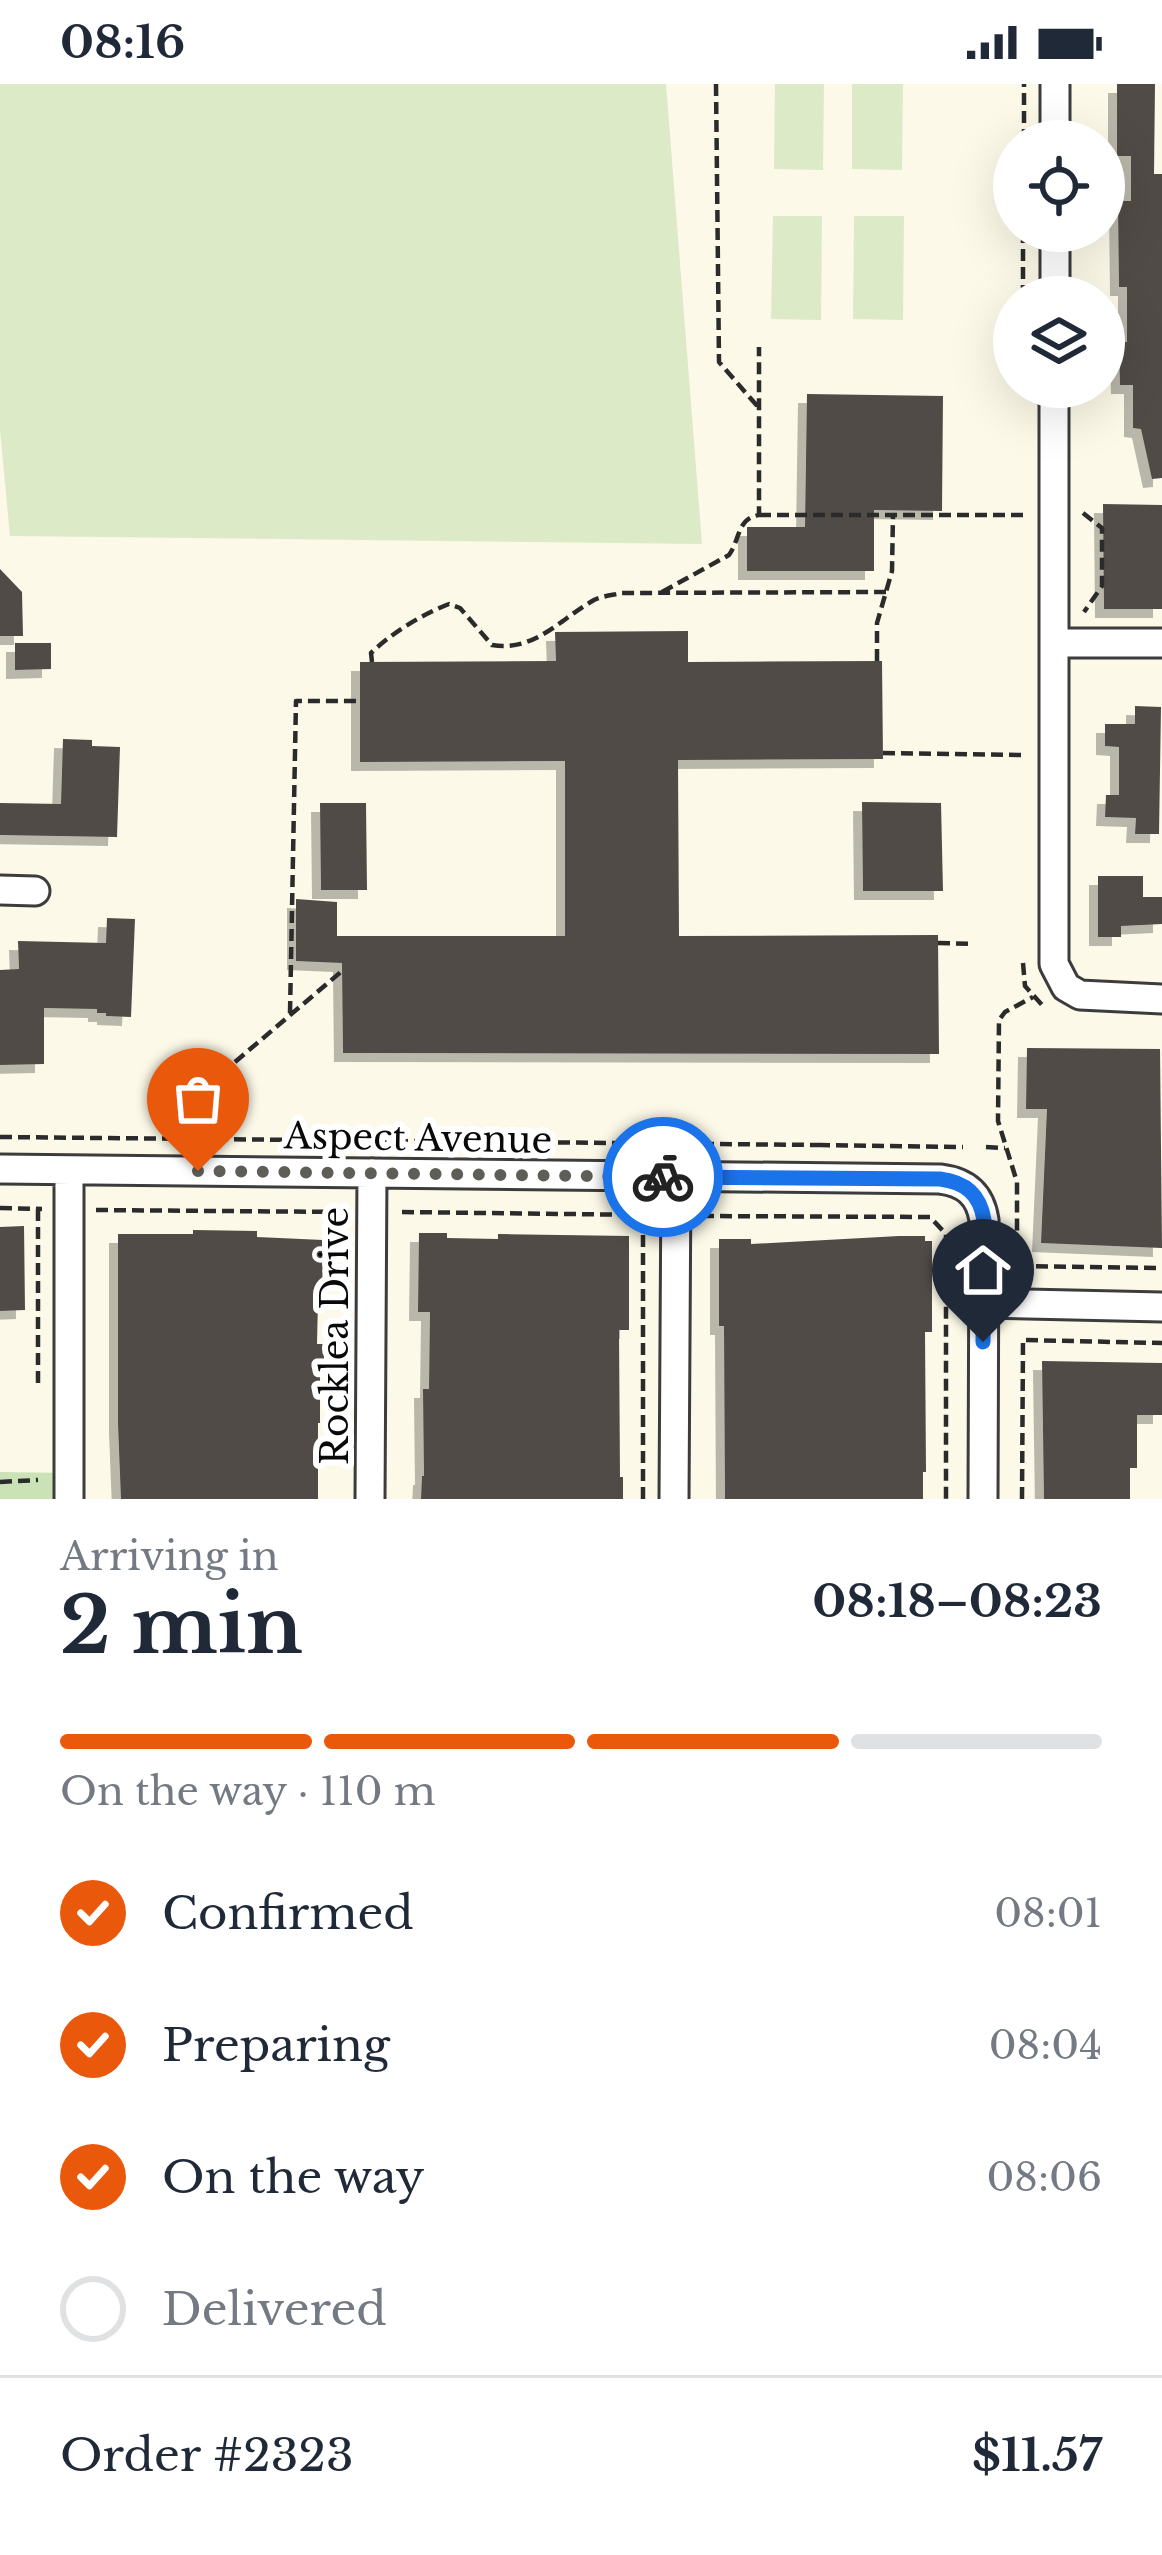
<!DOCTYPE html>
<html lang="en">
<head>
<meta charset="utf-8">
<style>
  body { margin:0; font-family:"Libre Baskerville",serif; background:#f2f2f3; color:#1f2937; height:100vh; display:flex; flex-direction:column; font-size:45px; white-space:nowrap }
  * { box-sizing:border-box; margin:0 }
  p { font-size:39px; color:#747a83 }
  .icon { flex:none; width:66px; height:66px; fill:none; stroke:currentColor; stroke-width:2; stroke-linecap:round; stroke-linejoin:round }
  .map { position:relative; height:1415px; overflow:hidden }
  .sheet { display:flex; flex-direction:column; background:#fff; flex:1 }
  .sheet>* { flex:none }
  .tools { position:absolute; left:993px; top:36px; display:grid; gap:24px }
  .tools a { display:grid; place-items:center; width:132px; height:132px; border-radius:50%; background:#fff; box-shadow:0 12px 48px #0002; font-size:60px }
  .pin { position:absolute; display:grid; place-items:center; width:102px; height:102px; color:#fff; margin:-123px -51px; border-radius:50% 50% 50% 0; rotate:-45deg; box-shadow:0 0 12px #0007 }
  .pin .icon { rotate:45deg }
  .courier { position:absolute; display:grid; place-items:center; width:120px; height:120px; margin:-60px; border:9px solid #1a73e8; border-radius:50%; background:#fff; color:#222; box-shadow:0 3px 15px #0007 }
  .headline em { font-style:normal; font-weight:700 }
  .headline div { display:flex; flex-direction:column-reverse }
  .headline { display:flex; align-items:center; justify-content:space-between; height:204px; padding:0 60px }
  h1 { font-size:78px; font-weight:700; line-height:90px }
  .bar { display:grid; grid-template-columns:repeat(4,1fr); gap:18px 12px; align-content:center; height:144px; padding:0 60px }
  .bar i { height:15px; border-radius:9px; background:#e0e1e3 }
  .bar .current { background:#ea580c }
  .bar p { grid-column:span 4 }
  .line { display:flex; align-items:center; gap:30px; padding:0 60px; border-top:3px solid #e0e1e3 }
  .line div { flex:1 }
  ol { padding:0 60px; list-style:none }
  li { display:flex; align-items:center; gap:36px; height:132px }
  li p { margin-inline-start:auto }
  li .icon { padding:12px; border-radius:50%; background:#ea580c; color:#fff; stroke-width:4 }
  li:last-child { color:#747a83 }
  li i { width:66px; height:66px; border:6px solid #e0e1e3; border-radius:50% }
  .status { display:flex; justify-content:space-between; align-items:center; height:84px; padding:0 60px; background:#fff; direction:ltr }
  .status svg { height:33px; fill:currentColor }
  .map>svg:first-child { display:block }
  .green { fill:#cbe2b7 }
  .pitch { fill:#ddeac8 }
  .building { fill:#514b47; filter:url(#shadow) }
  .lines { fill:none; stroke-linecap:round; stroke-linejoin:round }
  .minor-casing { stroke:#3c3c3c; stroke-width:33 }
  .path { stroke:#2b2b2b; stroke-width:4.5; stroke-dasharray:12 6; stroke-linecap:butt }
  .minor { stroke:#fff; stroke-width:27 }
  .done { stroke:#5e5d57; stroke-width:12; stroke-dasharray:0 21.6 }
  .route { stroke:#1a73e8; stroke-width:15 }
  .labels { text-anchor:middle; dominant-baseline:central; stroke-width:12; stroke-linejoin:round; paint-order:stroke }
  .street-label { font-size:36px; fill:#090909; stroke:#fff }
</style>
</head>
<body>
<div class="status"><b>08:16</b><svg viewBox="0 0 49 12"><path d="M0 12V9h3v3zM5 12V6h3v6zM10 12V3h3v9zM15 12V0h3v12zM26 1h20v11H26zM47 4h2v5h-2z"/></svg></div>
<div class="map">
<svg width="1162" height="1415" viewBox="0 0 1162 1415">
  <defs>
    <filter id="shadow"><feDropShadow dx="-9" dy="9" stdDeviation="0" flood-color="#0004"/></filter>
  </defs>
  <rect width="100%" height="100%" fill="#fcf9e8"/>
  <path class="green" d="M 0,1388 L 69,1389 L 69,1415 L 0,1415 Z"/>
  <path class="pitch" d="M 0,0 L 666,0 L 702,460 L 10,452 L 0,346 Z
    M 775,0 L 824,0 L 823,86 L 774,85 Z
    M 852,0 L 903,0 L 902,86 L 852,85 Z
    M 773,132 L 822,132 L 821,236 L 771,235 Z
    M 854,132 L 904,132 L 903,236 L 853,235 Z"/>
  <path class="building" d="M 1117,0 L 1155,0 L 1154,90 L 1162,90 L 1162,394 L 1152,395 L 1141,345 L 1133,344 L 1133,301 L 1120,301 L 1119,258 L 1127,258 L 1127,203 L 1119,203 L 1118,117 L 1131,117 L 1131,72 L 1117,72 Z
    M 807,310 L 943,312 L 942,427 L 874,426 L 874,487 L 747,487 L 747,443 L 805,443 Z
    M 1103,420 L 1162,421 L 1162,525 L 1104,525 Z
    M 0,485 L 22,508 L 23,552 L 0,552 Z
    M 688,547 L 688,578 L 882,577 L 883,675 L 678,676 L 679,852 L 938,851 L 939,970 L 343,969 L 342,879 L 296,877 L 296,815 L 337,818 L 337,852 L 565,852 L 565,677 L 360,678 L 360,578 L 556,577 L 555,548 Z
    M 15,559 L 51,559 L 51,585 L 15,586 Z
    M 1135,622 L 1161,623 L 1159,750 L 1135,750 L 1136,734 L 1105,733 L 1106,711 L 1119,711 L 1119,663 L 1105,662 L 1105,640 L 1135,640 Z
    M 63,655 L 92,656 L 92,662 L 120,663 L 117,753 L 0,751 L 0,719 L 61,720 Z
    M 862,718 L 941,719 L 943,807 L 863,807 Z
    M 320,719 L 366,719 L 367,806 L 321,806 Z
    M 1098,792 L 1143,792 L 1143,813 L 1162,813 L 1162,840 L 1121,842 L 1121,853 L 1098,853 Z
    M 107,834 L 135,835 L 131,933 L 106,932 L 106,929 L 97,929 L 97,925 L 44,924 L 44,980 L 0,981 L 0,886 L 19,885 L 18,857 L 106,859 Z
    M 1027,964 L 1160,965 L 1162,1164 L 1041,1159 L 1047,1025 L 1026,1025 Z
    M 24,1142 L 25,1226 L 0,1227 L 0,1143 Z
    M 193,1146 L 257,1147 L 257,1153 L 323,1156 L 322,1216 L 318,1216 L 317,1260 L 324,1260 L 324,1284 L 320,1284 L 320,1339 L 318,1339 L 318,1415 L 121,1415 L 118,1340 L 118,1150 L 193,1150 Z
    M 419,1149 L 447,1149 L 447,1154 L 498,1155 L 498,1150 L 629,1152 L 629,1246 L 619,1246 L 620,1393 L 623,1393 L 623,1415 L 421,1415 L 422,1392 L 424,1392 L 423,1305 L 429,1305 L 430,1228 L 418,1228 Z
    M 899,1152 L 925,1152 L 925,1157 L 932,1157 L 932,1248 L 925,1248 L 926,1388 L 923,1388 L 923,1415 L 725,1415 L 724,1242 L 719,1242 L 719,1155 L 751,1155 L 751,1160 Z
    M 1042,1277 L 1162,1279 L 1162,1331 L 1137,1331 L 1137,1384 L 1130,1384 L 1130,1415 L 1044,1415 Z"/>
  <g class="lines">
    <defs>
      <path id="minor" d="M 1055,57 L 1055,0
        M 1055,213 L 1055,147
        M 1054,303 L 1054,880 L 1066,903 L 1080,911 L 1162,915
        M 1054,559 L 1162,559
        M 0,806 L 35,807
        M 0,1085 L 940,1095 C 965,1098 980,1110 984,1136 L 983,1415
        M 69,1086 L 69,1415
        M 984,1219 L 1162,1223
        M 370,1415 L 372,1089
        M 674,1415 L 676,1093"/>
    </defs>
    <use href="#minor" class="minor-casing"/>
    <path class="path" d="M 716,0 L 719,278 L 759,324
      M 1024,57 L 1024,0
      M 1023,147 L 1023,213
      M 1083,429 L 1102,444 L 1102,502 L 1084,528
      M 759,431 L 1023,431
      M 662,508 L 729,471 C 740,456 737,434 759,431 L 759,263
      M 877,577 L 877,539 L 892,487 L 893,431
      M 372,578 L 371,569 C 393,548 421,531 449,520 L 460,524 L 492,561 C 535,568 560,535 594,516 C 602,512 613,511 622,509 L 886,508
      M 883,669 L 1024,671
      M 938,859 L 974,860
      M 1023,879 L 1025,902 L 1042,921
      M 290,929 L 296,617 L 360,617
      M 235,978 L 342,887
      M 0,1053 L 820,1061
      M 820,1063 L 820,1061 L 963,1063
      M 986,1063 L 1005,1064
      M 0,1124 L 42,1125
      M 38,1125 L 38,1305
      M 96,1126 L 342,1128
      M 402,1128 L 648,1131
      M 702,1132 L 930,1133 L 946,1150 L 946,1415
      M 1021,1182 L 1017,1166 L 1017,1098 L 998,1037 L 999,936 L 1005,928 L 1033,913
      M 1021,1185 L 1021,1182 L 1162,1184
      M 0,1398 L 38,1396
      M 643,1415 L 643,1131
      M 1022,1415 L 1023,1256 L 1162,1259"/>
    <use href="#minor" class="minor"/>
  </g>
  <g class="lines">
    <path class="done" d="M 198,1087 L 663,1093"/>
    <path class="route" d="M 663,1093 L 940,1095 C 965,1098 980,1110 984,1136 L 983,1258"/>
  </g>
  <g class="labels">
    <g class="street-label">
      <text transform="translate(418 1054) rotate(1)">Aspect Avenue</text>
      <text transform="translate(335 1252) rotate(-90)">Rocklea Drive</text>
    </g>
  </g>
</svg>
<div class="tools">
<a><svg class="icon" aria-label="locate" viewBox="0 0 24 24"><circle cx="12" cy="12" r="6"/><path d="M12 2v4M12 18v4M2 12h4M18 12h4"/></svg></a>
<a><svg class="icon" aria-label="layers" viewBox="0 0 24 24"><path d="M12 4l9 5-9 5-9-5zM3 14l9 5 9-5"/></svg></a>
</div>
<div class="pin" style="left:198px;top:1087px;background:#ea580c"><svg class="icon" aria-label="bag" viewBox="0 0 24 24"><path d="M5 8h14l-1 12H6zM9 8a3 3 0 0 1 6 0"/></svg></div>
<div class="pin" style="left:983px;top:1258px;background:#1f2937"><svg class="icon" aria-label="home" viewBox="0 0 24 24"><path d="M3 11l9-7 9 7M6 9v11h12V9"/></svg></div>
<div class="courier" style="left:663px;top:1093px"><svg class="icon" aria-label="bike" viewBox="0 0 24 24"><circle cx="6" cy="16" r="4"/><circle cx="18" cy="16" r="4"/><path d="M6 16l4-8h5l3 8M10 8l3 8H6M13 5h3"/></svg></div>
</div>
<section class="sheet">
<div class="headline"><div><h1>2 min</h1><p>Arriving in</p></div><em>08:18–08:23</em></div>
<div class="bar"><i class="current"></i><i class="current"></i><i class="current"></i><i></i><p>On the way · 110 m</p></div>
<ol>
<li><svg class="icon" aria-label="check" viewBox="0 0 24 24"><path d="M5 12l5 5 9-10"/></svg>Confirmed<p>08:01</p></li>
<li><svg class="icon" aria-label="check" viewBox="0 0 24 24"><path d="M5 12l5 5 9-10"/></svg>Preparing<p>08:04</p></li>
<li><svg class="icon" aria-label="check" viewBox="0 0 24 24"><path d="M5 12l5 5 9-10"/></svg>On the way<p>08:06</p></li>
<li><i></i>Delivered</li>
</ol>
<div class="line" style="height:156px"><div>Order #2323</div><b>$11.57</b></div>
</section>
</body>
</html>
